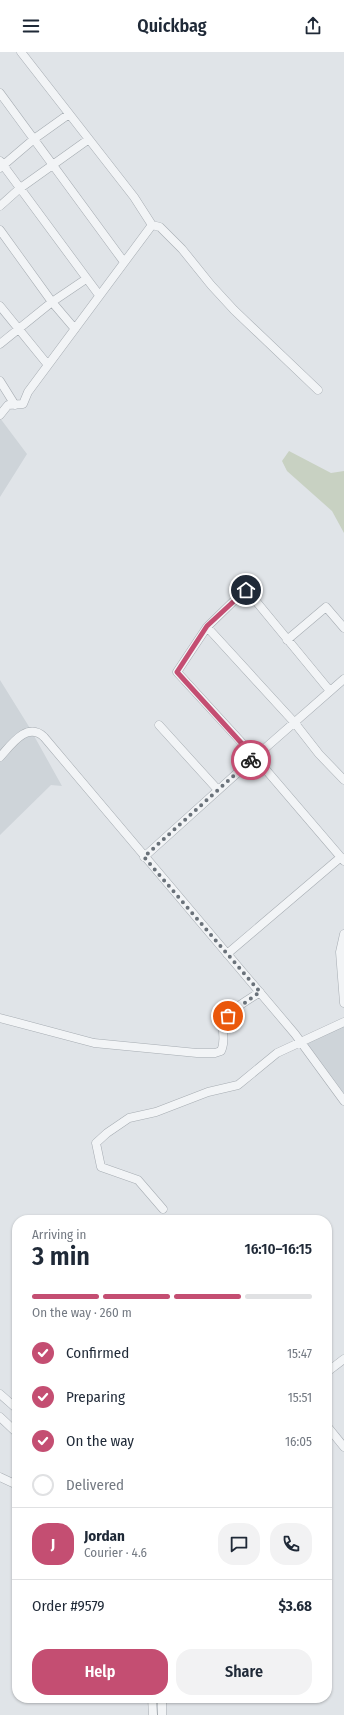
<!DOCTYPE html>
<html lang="en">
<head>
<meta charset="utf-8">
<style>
  body { margin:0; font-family:"Fira Sans Condensed",sans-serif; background:#f2f2f3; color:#1f2937; height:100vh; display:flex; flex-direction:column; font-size:15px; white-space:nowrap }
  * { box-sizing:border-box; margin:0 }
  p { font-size:13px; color:#747a83 }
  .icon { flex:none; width:22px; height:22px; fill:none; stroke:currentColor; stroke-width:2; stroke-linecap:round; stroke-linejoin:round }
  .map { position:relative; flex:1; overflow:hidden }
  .sheet { position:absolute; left:12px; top:1163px; width:320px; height:488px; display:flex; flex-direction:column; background:#fff; border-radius:16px; box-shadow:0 1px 3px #0004 }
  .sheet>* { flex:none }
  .pin { position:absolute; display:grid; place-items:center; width:34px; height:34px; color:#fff; margin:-17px; border:2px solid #fff; border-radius:50%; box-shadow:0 1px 4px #0007 }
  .courier { position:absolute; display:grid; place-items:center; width:40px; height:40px; margin:-20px; border:3px solid #c44e72; border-radius:50%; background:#fff; color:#222; box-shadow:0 1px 5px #0007 }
  .head em { font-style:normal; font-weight:600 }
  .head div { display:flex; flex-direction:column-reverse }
  .head { display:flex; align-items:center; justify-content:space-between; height:68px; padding:0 20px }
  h1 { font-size:26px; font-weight:600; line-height:30px }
  .bar { display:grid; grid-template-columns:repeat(4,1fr); gap:6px 4px; align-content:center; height:48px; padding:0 20px }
  .bar i { height:5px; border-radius:3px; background:#e0e1e3 }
  .bar .selected { background:#c44e72 }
  .bar p { grid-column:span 4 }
  .line { display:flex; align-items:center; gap:10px; padding:0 20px; border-top:1px solid #e0e1e3 }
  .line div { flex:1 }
  .round { display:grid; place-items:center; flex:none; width:42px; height:42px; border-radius:16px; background:#f2f2f3 }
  ol { padding:0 20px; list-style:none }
  li { display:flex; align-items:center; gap:12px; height:44px }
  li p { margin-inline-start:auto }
  li .icon { padding:4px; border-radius:50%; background:#c44e72; color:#fff; stroke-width:4 }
  li:last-child { color:#747a83 }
  li i { width:22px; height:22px; border:2px solid #e0e1e3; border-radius:50% }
  .cta { display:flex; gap:8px; margin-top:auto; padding:8px 20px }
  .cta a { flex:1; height:46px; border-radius:16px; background:#c44e72; color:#fff; font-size:16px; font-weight:600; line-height:46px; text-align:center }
  .cta a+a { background:#f2f2f3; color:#1f2937 }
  header { display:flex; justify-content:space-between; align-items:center; height:52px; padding:0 20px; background:#fff; font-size:18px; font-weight:600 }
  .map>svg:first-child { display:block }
  .built { fill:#ced4d9 }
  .green { fill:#c8d1c2 }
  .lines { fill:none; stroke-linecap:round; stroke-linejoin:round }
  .minor-casing { stroke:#a6acb2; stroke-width:9 }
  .minor { stroke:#f2f4f6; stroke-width:8 }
  .done { stroke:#6a727a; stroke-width:4; stroke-dasharray:0 7.2 }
  .route { stroke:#c44e72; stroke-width:5 }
</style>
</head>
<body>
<header><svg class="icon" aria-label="menu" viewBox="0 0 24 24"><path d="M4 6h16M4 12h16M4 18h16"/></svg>Quickbag<svg class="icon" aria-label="share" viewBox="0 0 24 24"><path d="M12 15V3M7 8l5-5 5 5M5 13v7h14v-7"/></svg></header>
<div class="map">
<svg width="344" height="1663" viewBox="0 0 344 1663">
  <rect width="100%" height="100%" fill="#e0e4e8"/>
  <path class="built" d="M 0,366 L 27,402 L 0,445 Z
    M 0,628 L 28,673 L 62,734 L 51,733 L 0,783 Z
    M 344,970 L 344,1049 L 302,990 Z"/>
  <path class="green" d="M 289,399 L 331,421 L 344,419 L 344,481 L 332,459 L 287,419 L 282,409 Z"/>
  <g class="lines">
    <defs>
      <path id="minor" d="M 21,0 L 134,145 L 152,173 L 160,175 L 182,197 L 211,233 L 234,258 L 318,338
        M 0,41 L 124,210
        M 0,109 L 99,243
        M 0,116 L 34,87 L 69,62
        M 0,154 L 19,137 L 89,87
        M 0,178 L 52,250 L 75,277
        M 0,254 L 48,313
        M 0,292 L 52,250 L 86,227
        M 0,329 L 15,353
        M 0,363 L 8,353 L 23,352 L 28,340 L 152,173
        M 207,575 L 177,620 L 255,705 L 344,809
        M 287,588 L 326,555 L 344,576
        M 330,639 L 246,537 L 207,575 L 294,670 L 319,702 L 344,728
        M 159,673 L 218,738
        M 0,705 C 11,693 27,669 44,685 L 295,982 L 344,1049
        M 144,805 L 255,705 L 344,627
        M 344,882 L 340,900 L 344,951
        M 227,902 L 341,805
        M 0,966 L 94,991 L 197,1001 L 215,1001 L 221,999 C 225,991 223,985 223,977 C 223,960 247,949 260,940
        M 163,1157 L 138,1128 L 101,1115 L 96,1091 L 107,1081 L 129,1066 L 156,1060 L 208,1040 L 238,1033 L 277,1001 L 344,970
        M 327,1320 L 344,1307
        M 0,1342 L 17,1357
        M 0,1365 L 17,1381
        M 327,1374 L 344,1395
        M 0,1425 L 17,1433
        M 152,1646 L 153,1663
        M 162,1646 L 162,1663"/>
    </defs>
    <use href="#minor" class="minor-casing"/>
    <use href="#minor" class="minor"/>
  </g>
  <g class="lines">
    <path class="done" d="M 228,964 L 232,960 L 260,940 L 144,805 L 251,708"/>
    <path class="route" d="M 246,538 L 207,574 L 177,620 L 254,705 L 251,708"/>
  </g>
</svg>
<div class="pin" style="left:228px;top:964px;background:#ea580c"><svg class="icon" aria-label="bag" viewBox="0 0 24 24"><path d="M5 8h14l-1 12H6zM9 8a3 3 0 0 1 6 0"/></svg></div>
<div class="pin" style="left:246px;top:538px;background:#1f2937"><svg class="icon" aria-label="home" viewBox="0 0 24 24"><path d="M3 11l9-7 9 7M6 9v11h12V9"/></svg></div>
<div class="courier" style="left:251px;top:708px"><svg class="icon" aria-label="bike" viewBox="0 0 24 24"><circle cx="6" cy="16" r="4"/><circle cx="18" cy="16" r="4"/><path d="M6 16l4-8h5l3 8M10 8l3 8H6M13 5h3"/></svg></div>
<section class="sheet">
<div class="head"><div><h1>3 min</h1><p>Arriving in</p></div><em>16:10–16:15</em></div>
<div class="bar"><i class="selected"></i><i class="selected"></i><i class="selected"></i><i></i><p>On the way · 260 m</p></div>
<ol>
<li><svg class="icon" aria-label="check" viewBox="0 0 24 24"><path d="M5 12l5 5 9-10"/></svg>Confirmed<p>15:47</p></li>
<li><svg class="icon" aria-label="check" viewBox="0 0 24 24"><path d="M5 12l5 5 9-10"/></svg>Preparing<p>15:51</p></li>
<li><svg class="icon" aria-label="check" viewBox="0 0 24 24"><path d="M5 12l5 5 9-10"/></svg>On the way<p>16:05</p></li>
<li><i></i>Delivered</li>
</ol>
<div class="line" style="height:72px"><b class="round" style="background:#c44e72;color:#fff">J</b><div><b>Jordan</b><p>Courier · 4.6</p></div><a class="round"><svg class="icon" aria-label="chat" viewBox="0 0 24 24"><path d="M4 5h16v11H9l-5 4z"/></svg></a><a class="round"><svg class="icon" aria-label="phone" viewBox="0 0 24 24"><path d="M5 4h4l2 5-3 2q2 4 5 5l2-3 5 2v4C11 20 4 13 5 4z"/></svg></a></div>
<div class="line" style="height:52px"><div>Order #9579</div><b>$3.68</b></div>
<div class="cta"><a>Help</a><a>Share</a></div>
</section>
</div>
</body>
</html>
